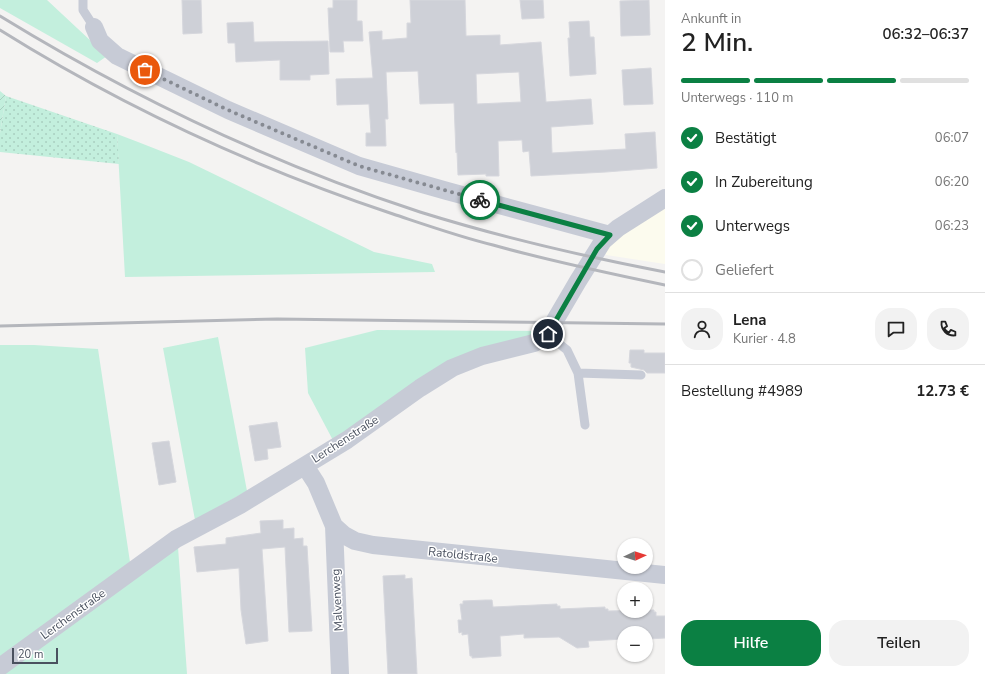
<!DOCTYPE html>
<html lang="de">
<head>
<meta charset="utf-8">
<style>
  body { margin:0; font-family:"Nunito Sans",sans-serif; background:#f2f2f2; color:#222; height:100vh; display:flex; flex-direction:column; font-size:15px; white-space:nowrap }
  * { box-sizing:border-box; margin:0 }
  p { font-size:13px; color:#767676 }
  .icon { flex:none; width:22px; height:22px; fill:none; stroke:currentColor; stroke-width:2; stroke-linecap:round; stroke-linejoin:round }
  .map { position:relative; flex:1; overflow:hidden }
  .drawer { display:flex; flex-direction:column; background:#fff; width:320px }
  .drawer>* { flex:none }
  .needle { width:26px; rotate:86deg }
  .controls { position:absolute; left:617px; top:538px; display:grid; gap:8px }
  .controls a { display:grid; place-items:center; width:36px; height:36px; border-radius:50%; background:#fff; box-shadow:0 1px 3px #0004; font-size:20px }
  .scale { position:absolute; left:12px; bottom:10px; width:46px; box-sizing:border-box; padding-left:4px; border:2px solid #4a515f; border-top:0; font-size:11px; line-height:14px; white-space:nowrap; color:#4a515f; -webkit-text-stroke:3px #fff; paint-order:stroke }
  .pin { position:absolute; display:grid; place-items:center; width:34px; height:34px; color:#fff; margin:-17px; border:2px solid #fff; border-radius:50%; box-shadow:0 1px 4px #0007 }
  .courier { position:absolute; display:grid; place-items:center; width:40px; height:40px; margin:-20px; border:3px solid #0b8043; border-radius:50%; background:#fff; color:#222; box-shadow:0 1px 5px #0007 }
  .head em { font-style:normal; font-weight:600 }
  .head div { display:flex; flex-direction:column-reverse }
  .head { display:flex; align-items:center; justify-content:space-between; height:68px; padding:0 16px }
  h1 { font-size:26px; font-weight:600; line-height:30px }
  .bar { display:grid; grid-template-columns:repeat(4,1fr); gap:6px 4px; align-content:center; height:48px; padding:0 16px }
  .bar i { height:5px; border-radius:3px; background:#e0e0e0 }
  .bar .selected { background:#0b8043 }
  .bar p { grid-column:span 4 }
  .line { display:flex; align-items:center; gap:10px; padding:0 16px; border-top:1px solid #e0e0e0 }
  .line div { flex:1 }
  .round { display:grid; place-items:center; flex:none; width:42px; height:42px; border-radius:16px; background:#f2f2f2 }
  ol { padding:0 16px; list-style:none }
  li { display:flex; align-items:center; gap:12px; height:44px }
  li p { margin-inline-start:auto }
  li .icon { padding:4px; border-radius:50%; background:#0b8043; color:#fff; stroke-width:4 }
  li:last-child { color:#767676 }
  li i { width:22px; height:22px; border:2px solid #e0e0e0; border-radius:50% }
  .primary-button { display:flex; gap:8px; margin-top:auto; padding:8px 16px }
  .primary-button a { flex:1; height:46px; border-radius:16px; background:#0b8043; color:#fff; font-size:16px; font-weight:600; line-height:46px; text-align:center }
  .primary-button a+a { background:#f2f2f2; color:#222 }
  main { display:flex; flex:1; min-height:0 }
  .map>svg:first-child { display:block }
  .commercial { fill:#fcfbee }
  .grass { fill:#c3efdd }
  .park { fill:url(#park-dots) }
  .garden { fill:url(#garden-furrows) }
  .building { fill:#ced0d7; stroke:#d6d7dd; fill-rule:evenodd }
  .lines { fill:none; stroke-linecap:round; stroke-linejoin:round }
  .lane { stroke:#c7cbd6; stroke-width:9 }
  .street { stroke:#c7cbd6; stroke-width:18 }
  .rail { stroke:#b4b6bc; stroke-width:3 }
  .done { stroke:#868a92; stroke-width:4; stroke-dasharray:0 7.2 }
  .route { stroke:#0b8043; stroke-width:5 }
  .labels { text-anchor:middle; dominant-baseline:central; stroke-width:3; stroke-linejoin:round; paint-order:stroke }
  .street-label { font-size:12px; fill:#4a515f; stroke:#fff }
</style>
</head>
<body>
<main>
<div class="map">
<svg width="665" height="674" viewBox="0 0 665 674">
  <defs>
    <pattern id="park-dots" width="8" height="8" patternUnits="userSpaceOnUse"><rect width="8" height="8" fill="#c3efdd"/><path d="M2 2h.1M6 6h.1" fill="none" stroke="#a9cfc0" stroke-width="1.8" stroke-linecap="round"/></pattern>
    <pattern id="garden-furrows" width="10" height="10" patternUnits="userSpaceOnUse"><rect width="10" height="10" fill="#c3efdd"/><path d="M-1 1l2-2M0 10L10 0M9 11l2-2" fill="none" stroke="#a9cfc0"/></pattern>
  </defs>
  <rect width="100%" height="100%" fill="#f4f3f2"/>
  <path class="commercial" d="M 665,197 L 665,264 L 606,255 L 597,243 Z"/>
  <path class="grass" d="M 0,0 L 47,0 L 107,56 L 97,63 L 0,8 Z
    M 117,134 L 138,142 L 189,162 L 374,252 L 432,264 L 435,272 L 125,277 Z
    M 377,330 L 543,331 L 459,363 L 336,446 L 308,393 L 305,348 Z
    M 218,337 L 247,491 L 195,520 L 163,348 Z
    M 0,345 L 34,345 L 98,349 L 130,562 L 178,547 L 187,674 L 0,674 Z"/>
  <path class="park" d="M 6,96 L 117,134 L 119,164 L 0,152 L 0,133 Z"/>
  <path class="garden" d="M 0,91 L 6,96 L 0,133 Z"/>
  <path class="building" d="M 182,0 L 201,0 L 202,33 L 183,34 Z
    M 333,0 L 357,0 L 357,21 L 362,21 L 363,41 L 343,41 L 344,52 L 330,52 L 328,8 L 333,8 Z
    M 410,0 L 465,0 L 466,36 L 500,35 L 500,45 L 541,42 L 546,102 L 591,99 L 593,124 L 551,127 L 552,153 L 626,149 L 625,134 L 655,132 L 657,168 L 606,172 L 531,176 L 529,151 L 523,152 L 522,140 L 498,141 L 499,176 L 486,176 L 486,174 L 458,175 L 457,152 L 456,153 L 454,103 L 420,104 L 418,71 L 386,72 L 388,119 L 385,119 L 386,146 L 366,146 L 366,133 L 371,133 L 369,104 L 337,105 L 336,79 L 373,78 L 369,32 L 382,31 L 382,40 L 407,38 L 407,23 L 411,23 ZM 519,72 L 521,102 L 477,104 L 476,74 Z
    M 520,0 L 543,0 L 544,18 L 522,19 Z
    M 649,0 L 650,35 L 621,36 L 620,1 Z
    M 589,21 L 590,37 L 594,37 L 596,74 L 570,76 L 568,38 L 570,38 L 569,22 Z
    M 253,22 L 254,42 L 328,41 L 329,74 L 310,75 L 310,80 L 280,80 L 280,60 L 236,62 L 235,43 L 228,43 L 227,23 Z
    M 651,68 L 653,104 L 624,105 L 622,70 Z
    M 630,350 L 644,350 L 644,353 L 665,353 L 665,373 L 647,373 L 644,370 L 631,367 L 631,363 L 629,363 Z
    M 277,422 L 281,447 L 267,449 L 268,459 L 255,461 L 249,426 Z
    M 169,441 L 176,482 L 159,485 L 152,443 Z
    M 283,520 L 283,529 L 294,528 L 294,539 L 303,538 L 303,546 L 307,546 L 312,631 L 289,632 L 285,547 L 262,549 L 268,641 L 246,644 L 241,610 L 239,568 L 197,572 L 194,547 L 226,544 L 226,538 L 261,533 L 260,521 Z
    M 405,575 L 405,579 L 412,578 L 417,674 L 388,674 L 383,576 Z
    M 486,600 L 492,600 L 493,607 L 557,604 L 557,606 L 560,606 L 560,609 L 605,607 L 605,609 L 608,609 L 608,611 L 654,610 L 654,612 L 656,612 L 656,616 L 665,616 L 665,638 L 649,639 L 649,637 L 646,637 L 646,633 L 624,633 L 624,639 L 588,641 L 589,647 L 577,648 L 559,637 L 524,638 L 524,634 L 500,636 L 501,656 L 472,658 L 472,656 L 470,656 L 468,634 L 462,635 L 462,632 L 459,633 L 458,620 L 462,620 L 460,604 L 463,604 L 463,601 Z"/>
  <g class="lines">
    <path class="lane" d="M 83,0 L 83,10 L 94,27
      M 547,334 L 567,350 L 578,373 L 585,425
      M 578,373 L 641,375"/>
    <path class="street" d="M 94,27 L 100,41 L 117,56 L 228,110 L 359,166 L 447,191 L 610,235
      M 305,466 L 316,483 L 334,526 L 344,535 L 355,541 L 373,545 L 665,575
      M 334,526 L 340,674
      M 0,667 L 176,539 L 240,505 L 347,440 L 420,388 L 452,368 L 482,356 L 534,343 L 547,334 L 578,281 L 603,241 L 618,228 L 665,198"/>
    <path class="rail" d="M 0,16 C 132,97 273,164 420,212 C 500,237 582,256 665,272
      M 0,30 C 123,107 256,168 393,214 C 426,225 460,237 493,245 C 550,261 607,273 665,285
      M 0,326 L 277,319 L 665,324"/>
  </g>
  <g class="lines">
    <path class="done" d="M 145,70 L 228,110 L 359,166 L 480,200"/>
    <path class="route" d="M 480,200 L 610,235 L 597,249 L 548,334"/>
  </g>
  <g class="labels">
    <g class="street-label">
      <text transform="translate(345 439) rotate(-33)">Lerchenstraße</text>
      <text transform="translate(463 555) rotate(6)">Ratoldstraße</text>
      <text transform="translate(337 600) rotate(-93)">Malvenweg</text>
      <text transform="translate(73 614) rotate(-36)">Lerchenstraße</text>
    </g>
  </g>
</svg>
<div class="controls">
<a><svg class="needle" viewBox="-14 -14 28 28"><path d="M0-13l5 13h-10z" fill="#e53935"/><path d="M0 13l5-13h-10z" fill="#767676"/></svg></a>
<a>+</a>
<a>−</a>
</div>
<div class="scale">20 m</div>
<div class="pin" style="left:145px;top:70px;background:#ea580c"><svg class="icon" aria-label="bag" viewBox="0 0 24 24"><path d="M5 8h14l-1 12H6zM9 8a3 3 0 0 1 6 0"/></svg></div>
<div class="pin" style="left:548px;top:334px;background:#1f2937"><svg class="icon" aria-label="home" viewBox="0 0 24 24"><path d="M3 11l9-7 9 7M6 9v11h12V9"/></svg></div>
<div class="courier" style="left:480px;top:200px"><svg class="icon" aria-label="bike" viewBox="0 0 24 24"><circle cx="6" cy="16" r="4"/><circle cx="18" cy="16" r="4"/><path d="M6 16l4-8h5l3 8M10 8l3 8H6M13 5h3"/></svg></div>
</div>
<section class="drawer">
<div class="head"><div><h1>2 Min.</h1><p>Ankunft in</p></div><em>06:32–06:37</em></div>
<div class="bar"><i class="selected"></i><i class="selected"></i><i class="selected"></i><i></i><p>Unterwegs · 110 m</p></div>
<ol>
<li><svg class="icon" aria-label="check" viewBox="0 0 24 24"><path d="M5 12l5 5 9-10"/></svg>Bestätigt<p>06:07</p></li>
<li><svg class="icon" aria-label="check" viewBox="0 0 24 24"><path d="M5 12l5 5 9-10"/></svg>In Zubereitung<p>06:20</p></li>
<li><svg class="icon" aria-label="check" viewBox="0 0 24 24"><path d="M5 12l5 5 9-10"/></svg>Unterwegs<p>06:23</p></li>
<li><i></i>Geliefert</li>
</ol>
<div class="line" style="height:72px"><a class="round"><svg class="icon" aria-label="person" viewBox="0 0 24 24"><circle cx="12" cy="8" r="4"/><path d="M4 21q1-7 8-7t8 7"/></svg></a><div><b>Lena</b><p>Kurier · 4.8</p></div><a class="round"><svg class="icon" aria-label="chat" viewBox="0 0 24 24"><path d="M4 5h16v11H9l-5 4z"/></svg></a><a class="round"><svg class="icon" aria-label="phone" viewBox="0 0 24 24"><path d="M5 4h4l2 5-3 2q2 4 5 5l2-3 5 2v4C11 20 4 13 5 4z"/></svg></a></div>
<div class="line" style="height:52px"><div>Bestellung #4989</div><b>12.73 €</b></div>
<div class="primary-button"><a>Hilfe</a><a>Teilen</a></div>
</section>
</main>
</body>
</html>
